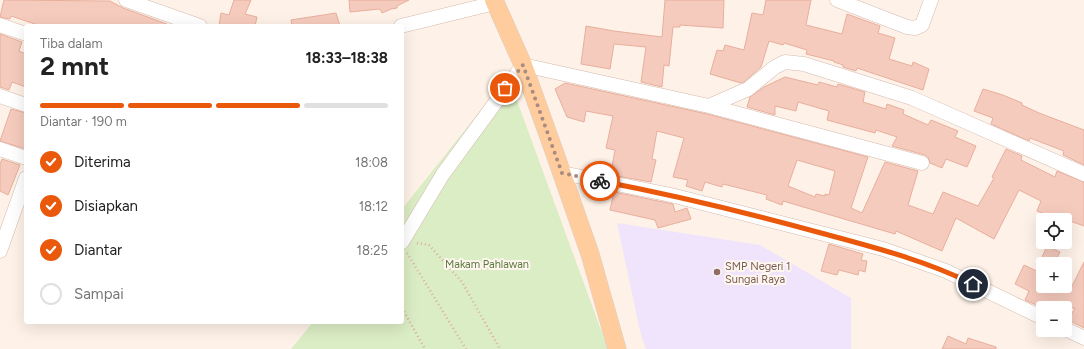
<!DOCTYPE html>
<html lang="id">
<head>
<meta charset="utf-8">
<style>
  body { margin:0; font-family:Figtree,sans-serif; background:#f2f2f2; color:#222; height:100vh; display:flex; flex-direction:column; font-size:15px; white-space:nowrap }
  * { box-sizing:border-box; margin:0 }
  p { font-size:13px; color:#767676 }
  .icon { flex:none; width:22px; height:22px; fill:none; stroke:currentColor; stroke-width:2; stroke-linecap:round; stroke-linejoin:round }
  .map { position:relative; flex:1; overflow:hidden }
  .details { position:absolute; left:24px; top:24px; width:380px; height:300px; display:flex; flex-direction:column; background:#fff; border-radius:4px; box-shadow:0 4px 16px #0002 }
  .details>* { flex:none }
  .fabs { position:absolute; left:1036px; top:213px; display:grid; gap:8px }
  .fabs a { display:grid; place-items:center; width:36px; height:36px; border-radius:4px; background:#fff; box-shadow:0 4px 16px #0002; font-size:20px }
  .pin { position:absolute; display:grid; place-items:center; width:34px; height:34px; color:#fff; margin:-17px; border:2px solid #fff; border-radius:50%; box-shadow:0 1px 4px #0007 }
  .courier { position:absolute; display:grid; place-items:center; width:40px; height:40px; margin:-20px; border:3px solid #ea580c; border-radius:50%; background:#fff; color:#222; box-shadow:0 1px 5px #0007 }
  .overview em { font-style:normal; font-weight:700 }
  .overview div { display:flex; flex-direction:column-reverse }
  .overview { display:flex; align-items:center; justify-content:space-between; height:68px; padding:0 16px }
  h1 { font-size:26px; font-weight:700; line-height:30px }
  .bar { display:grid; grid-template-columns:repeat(4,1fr); gap:6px 4px; align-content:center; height:48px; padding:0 16px }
  .bar i { height:5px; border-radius:3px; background:#e0e0e0 }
  .bar .current { background:#ea580c }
  .bar p { grid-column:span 4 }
  ol { padding:0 16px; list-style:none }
  li { display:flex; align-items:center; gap:12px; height:44px }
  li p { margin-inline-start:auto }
  li .icon { padding:4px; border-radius:50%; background:#ea580c; color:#fff; stroke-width:4 }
  li:last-child { color:#767676 }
  li i { width:22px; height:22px; border:2px solid #e0e0e0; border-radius:50% }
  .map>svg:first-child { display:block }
  .education { fill:#efe4fb }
  .green { fill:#dbedc4 }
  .building { fill:#f5cbbd; stroke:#e9ae9c; fill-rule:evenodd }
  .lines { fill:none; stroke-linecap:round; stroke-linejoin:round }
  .minor-casing { stroke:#d4baaf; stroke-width:15 }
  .major-casing { stroke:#dacfcc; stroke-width:19 }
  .path { stroke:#dbad9f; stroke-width:2.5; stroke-dasharray:1 3; stroke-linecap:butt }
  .minor { stroke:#fff; stroke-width:14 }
  .major { stroke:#ffcc9d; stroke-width:18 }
  .done { stroke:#a88b81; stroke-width:4; stroke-dasharray:0 7.2 }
  .route { stroke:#ea580c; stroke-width:5 }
  .education-dot { fill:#8d6e63; stroke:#fff6ef; stroke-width:1.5 }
  .labels { text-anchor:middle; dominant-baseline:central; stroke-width:4; stroke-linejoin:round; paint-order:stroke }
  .park-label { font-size:11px; fill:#597a3d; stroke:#fff6ef }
  .education-label { font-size:11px; fill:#785e54; stroke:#fff6ef; text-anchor:start }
</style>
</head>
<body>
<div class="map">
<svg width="1084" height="349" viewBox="0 0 1084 349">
  <rect width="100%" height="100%" fill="#fef2e8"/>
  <path class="education" d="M 617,223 L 760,245 L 851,298 L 851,349 L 646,349 L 640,331 Z"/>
  <path class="green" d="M 508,76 L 608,349 L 291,349 L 313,322 L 402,322 L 402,209 Z"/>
  <path class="building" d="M 4,0 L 110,1 L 123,8 L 167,24 L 167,26 L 41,26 L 11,16 L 10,19 L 0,17 Z
    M 234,0 L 251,0 L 245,14 L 257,17 L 255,26 L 219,26 L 221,13 L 229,15 Z
    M 349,0 L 409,0 L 397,6 L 397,8 L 391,9 L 382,13 L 380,9 L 350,12 Z
    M 665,0 L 724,0 L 723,28 L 680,25 L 680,27 L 673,27 L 669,66 L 664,65 L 662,87 L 641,82 L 646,47 L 614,44 L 610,69 L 581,64 L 586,26 L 614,31 L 662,37 Z
    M 766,0 L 811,0 L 806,25 L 842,34 L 847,14 L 880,26 L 878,33 L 895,38 L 889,59 L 912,66 L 913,62 L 929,69 L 923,90 L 857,68 L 856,71 L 843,67 L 843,65 L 834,62 L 834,61 L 806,54 L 807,50 L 784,43 L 783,45 L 769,41 L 761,67 L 744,82 L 741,83 L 710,74 L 717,50 L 723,51 L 725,45 L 744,50 L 752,13 L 763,15 Z
    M 336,13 L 340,26 L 292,26 L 291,20 Z
    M 0,34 L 22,42 L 19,51 L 26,54 L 26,87 L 12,82 L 9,90 L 0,87 Z
    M 785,77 L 818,85 L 819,82 L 837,87 L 838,84 L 865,92 L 863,102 L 886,109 L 887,104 L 904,110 L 903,114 L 928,125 L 931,120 L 958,131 L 955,137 L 976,146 L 967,167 L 946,159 L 942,168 L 930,163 L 928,157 L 925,155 L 892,146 L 897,137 L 876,130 L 875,133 L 827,120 L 829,111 L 798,102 L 796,111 L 775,106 L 775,115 L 747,107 L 750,97 L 764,87 Z
    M 565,83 L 707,114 L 868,157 L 851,208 L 862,213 L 885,162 L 918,171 L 908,205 L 933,214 L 943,192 L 978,206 L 994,178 L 992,177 L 1006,149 L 1022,156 L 1021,160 L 1055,177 L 1057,171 L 1084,182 L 1084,226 L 1067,220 L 1065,223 L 1065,220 L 1059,220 L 1037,211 L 1041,201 L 1019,190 L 994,239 L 956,218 L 942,251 L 896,231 L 895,234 L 783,201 L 782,205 L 766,199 L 767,195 L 723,184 L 722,187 L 705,182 L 702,191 L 686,186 L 688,180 L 673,177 L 684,138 L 657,131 L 652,159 L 656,160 L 651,182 L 617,176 L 618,174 L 611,172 L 615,150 L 606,148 L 613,116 L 586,111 L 584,122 L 567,117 L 555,89 ZM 797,160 L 835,171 L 829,195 L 825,194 L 825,196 L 816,194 L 815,197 L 788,186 Z
    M 983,89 L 1003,95 L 1022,103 L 1022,105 L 1039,113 L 1084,130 L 1084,165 L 1063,155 L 1064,151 L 1030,138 L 1029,141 L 991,124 L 993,118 L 974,111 Z
    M 11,109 L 26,113 L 26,149 L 0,141 Z
    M 2,159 L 20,165 L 8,195 L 0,191 L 0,164 Z
    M 614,192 L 673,204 L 675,212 L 687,208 L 691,219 L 658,228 L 655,220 L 610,210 Z
    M 829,244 L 863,254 L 861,260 L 867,261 L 865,272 L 859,270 L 858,275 L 839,270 L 837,275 L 821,271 Z
    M 1047,246 L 1060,252 L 1054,264 L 1039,264 Z
    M 1084,262 L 1084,328 L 1068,320 L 1075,308 L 1044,308 L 1025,300 L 1029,291 L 1015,284 L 1024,265 L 1043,274 L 1043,286 L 1066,286 L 1071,288 Z
    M 948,336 L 966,344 L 968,338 L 996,347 L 996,349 L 942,349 Z"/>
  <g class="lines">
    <defs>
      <path id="minor" d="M 126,0 L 200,26
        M 837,0 L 907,27 L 915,28 L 922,25 L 931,0
        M 0,25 L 26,34
        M 401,26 L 495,3
        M 0,96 L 26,105
        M 709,106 L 922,163
        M 0,149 L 26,158
        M 562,173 L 671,195 L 883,249 L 946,271 L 1043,318
        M 402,242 L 443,174 L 523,65 L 709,106 L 748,89 L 775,67 L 785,62 L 804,64 L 912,98 L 1084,174
        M 0,251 L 26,178
        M 1065,329 L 1084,338"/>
      <path id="major" d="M 494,0 L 523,65 L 554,151 L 590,254 L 617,349"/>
    </defs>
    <use href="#minor" class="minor-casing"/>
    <use href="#major" class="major-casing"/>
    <path class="path" d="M 417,243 L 429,245 L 462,282 L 500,349
      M 407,253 L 466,349
      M 402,308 L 425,349"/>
    <use href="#minor" class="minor"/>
    <use href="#major" class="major"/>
  </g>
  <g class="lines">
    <path class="done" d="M 505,88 L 523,65 L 562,173 L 600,181"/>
    <path class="route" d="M 600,181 C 674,195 748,213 821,233 C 873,247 924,260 973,284"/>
  </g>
  <circle class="education-dot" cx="717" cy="272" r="4"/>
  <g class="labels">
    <g class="park-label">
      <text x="487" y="264">Makam Pahlawan</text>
    </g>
    <g class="education-label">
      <text x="725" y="266">SMP Negeri 1<tspan x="725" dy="13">Sungai Raya</tspan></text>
    </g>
  </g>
</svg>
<div class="fabs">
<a><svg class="icon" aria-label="locate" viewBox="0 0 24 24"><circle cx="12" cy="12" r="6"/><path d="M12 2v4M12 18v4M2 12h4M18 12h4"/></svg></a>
<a>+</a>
<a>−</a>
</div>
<div class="pin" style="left:505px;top:88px;background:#ea580c"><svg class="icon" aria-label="bag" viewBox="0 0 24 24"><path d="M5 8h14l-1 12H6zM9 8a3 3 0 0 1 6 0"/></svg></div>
<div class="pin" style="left:973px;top:284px;background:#1f2937"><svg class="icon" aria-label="home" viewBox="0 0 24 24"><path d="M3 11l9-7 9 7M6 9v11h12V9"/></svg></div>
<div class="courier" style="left:600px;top:181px"><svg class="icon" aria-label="bike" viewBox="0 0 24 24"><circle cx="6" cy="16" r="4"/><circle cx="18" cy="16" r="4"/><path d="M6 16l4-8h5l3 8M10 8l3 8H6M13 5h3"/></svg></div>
<section class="details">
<div class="overview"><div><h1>2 mnt</h1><p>Tiba dalam</p></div><em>18:33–18:38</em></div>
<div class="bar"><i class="current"></i><i class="current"></i><i class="current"></i><i></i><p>Diantar · 190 m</p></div>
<ol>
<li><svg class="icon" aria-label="check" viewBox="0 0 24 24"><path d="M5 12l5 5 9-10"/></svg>Diterima<p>18:08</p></li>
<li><svg class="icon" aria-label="check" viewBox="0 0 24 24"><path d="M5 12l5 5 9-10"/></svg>Disiapkan<p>18:12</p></li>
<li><svg class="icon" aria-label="check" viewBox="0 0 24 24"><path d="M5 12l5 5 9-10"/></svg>Diantar<p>18:25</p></li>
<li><i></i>Sampai</li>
</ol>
</section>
</div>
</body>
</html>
